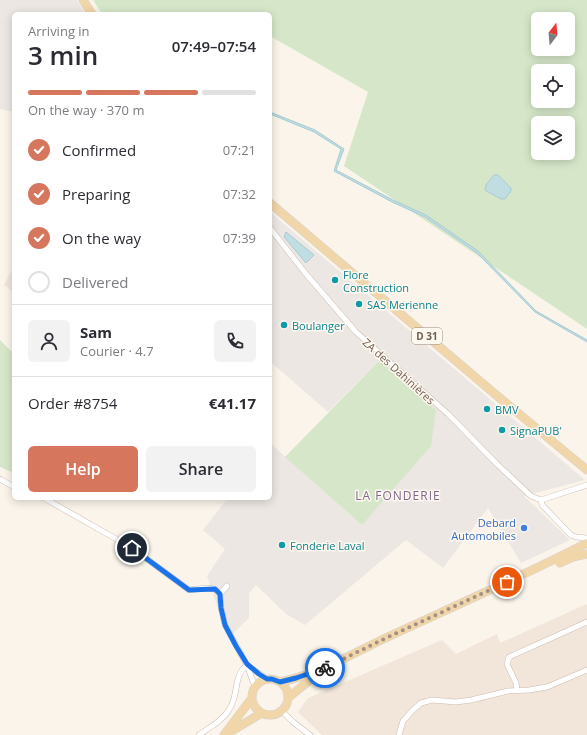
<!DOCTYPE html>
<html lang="en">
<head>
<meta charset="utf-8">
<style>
  body { margin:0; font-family:"Open Sans",sans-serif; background:#f2f2f3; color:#2b2b33; height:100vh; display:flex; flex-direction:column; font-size:15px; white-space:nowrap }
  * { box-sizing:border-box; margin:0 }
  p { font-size:13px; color:#7c7c81 }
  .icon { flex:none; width:22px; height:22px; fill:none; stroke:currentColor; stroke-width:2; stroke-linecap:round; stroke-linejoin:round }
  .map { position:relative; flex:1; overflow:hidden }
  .sheet { position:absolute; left:12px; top:12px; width:260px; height:488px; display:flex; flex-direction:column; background:#fff; border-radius:6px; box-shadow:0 2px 10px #0003 }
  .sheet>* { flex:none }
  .needle { width:26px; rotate:16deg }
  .buttons { position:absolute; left:531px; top:12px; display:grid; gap:8px }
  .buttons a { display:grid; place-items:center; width:44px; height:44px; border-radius:6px; background:#fff; box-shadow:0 2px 10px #0003; font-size:20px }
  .pin { position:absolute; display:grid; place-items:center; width:34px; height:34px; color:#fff; margin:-17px; border:2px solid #fff; border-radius:50%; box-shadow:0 1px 4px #0007 }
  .courier { position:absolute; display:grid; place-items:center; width:40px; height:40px; margin:-20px; border:3px solid #1a73e8; border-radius:50%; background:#fff; color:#222; box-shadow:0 1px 5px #0007 }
  .overview em { font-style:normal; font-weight:600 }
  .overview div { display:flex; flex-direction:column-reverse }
  .overview { display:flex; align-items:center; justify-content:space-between; height:68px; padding:0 16px }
  h1 { font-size:26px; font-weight:600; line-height:30px }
  .bar { display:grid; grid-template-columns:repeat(4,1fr); gap:6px 4px; align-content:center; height:48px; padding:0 16px }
  .bar i { height:5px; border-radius:3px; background:#e1e1e2 }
  .bar .current { background:#d6765d }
  .bar p { grid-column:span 4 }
  .line { display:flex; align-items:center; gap:10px; padding:0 16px; border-top:1px solid #e1e1e2 }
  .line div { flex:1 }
  .round { display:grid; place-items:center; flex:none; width:42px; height:42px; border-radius:6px; background:#f2f2f3 }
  ol { padding:0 16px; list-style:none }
  li { display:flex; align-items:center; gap:12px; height:44px }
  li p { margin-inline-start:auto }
  li .icon { padding:4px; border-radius:50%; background:#d6765d; color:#fff; stroke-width:4 }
  li:last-child { color:#7c7c81 }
  li i { width:22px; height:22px; border:2px solid #e1e1e2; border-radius:50% }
  .action { display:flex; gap:8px; margin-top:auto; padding:8px 16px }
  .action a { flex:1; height:46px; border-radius:6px; background:#d6765d; color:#fff; font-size:16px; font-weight:600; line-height:46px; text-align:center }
  .action a+a { background:#f2f2f3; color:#2b2b33 }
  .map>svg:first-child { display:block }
  .residential { fill:#f1e6d9 }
  .industrial { fill:#ece7e2 }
  .green { fill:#d6e7c9; fill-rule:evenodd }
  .water { fill:#c0dde2; stroke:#a7ccd3 }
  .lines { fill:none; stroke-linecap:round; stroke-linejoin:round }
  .street-casing { stroke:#cbbcb0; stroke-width:6 }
  .primary-casing { stroke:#d8d1ce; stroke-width:9 }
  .street { stroke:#fff; stroke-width:5 }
  .primary { stroke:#f1d6aa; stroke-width:8 }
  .done { stroke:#a29186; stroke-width:4; stroke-dasharray:0 7.2 }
  .route { stroke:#1a73e8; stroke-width:5 }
  .culture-dot { fill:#0f9aa8; stroke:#fdf8f0; stroke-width:1.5 }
  .shop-dot { fill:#3f7fe0; stroke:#fdf8f0; stroke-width:1.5 }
  .labels { text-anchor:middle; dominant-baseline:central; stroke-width:3; stroke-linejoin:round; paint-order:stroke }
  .shield { fill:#fdf8f0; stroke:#9c8b80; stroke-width:1 }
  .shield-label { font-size:10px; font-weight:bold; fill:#725c50 }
  .culture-label { font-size:11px; fill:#0d838f; stroke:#fdf8f0; text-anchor:start }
  .street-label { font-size:11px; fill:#725c50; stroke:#fdf8f0 }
  .shop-label { font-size:11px; fill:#366cbe; stroke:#fdf8f0; text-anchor:end }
  .neighbourhood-label { font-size:12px; letter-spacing:1px; fill:#80678d; stroke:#fdf8f0 }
</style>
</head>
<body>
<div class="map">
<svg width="587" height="735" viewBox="0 0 587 735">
  <rect width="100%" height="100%" fill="#faf4ea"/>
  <path class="residential" d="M 14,266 L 14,292 L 4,285 Z
    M 587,604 L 587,735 L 322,735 L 298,712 L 308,698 L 442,640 L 456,654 L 497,634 L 500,643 Z"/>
  <path class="industrial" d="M 0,0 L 77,0 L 85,14 L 14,14 L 14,112 L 0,109 Z
    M 270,212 L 585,480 L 524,496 L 570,540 L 521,563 L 488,508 L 443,568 L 406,540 L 305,625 L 286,614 L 256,585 L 249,593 L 249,618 L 228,638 L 207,576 L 225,549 L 203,530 L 228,498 L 270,498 L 270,443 L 362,525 L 380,360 L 328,412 L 273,364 L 270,360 Z"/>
  <path class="green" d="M 93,0 L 587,0 L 587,329 L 344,166 L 368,92 L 270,36 L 270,14 L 231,14 L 227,12 L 226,14 L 102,14 ZM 538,19 L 568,19 L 568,49 L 538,49 ZM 538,71 L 568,71 L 568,101 L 538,101 ZM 538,123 L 568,123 L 568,153 L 538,153 Z
    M 0,340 L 14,354 L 14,473 L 0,467 Z
    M 380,360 L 436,410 L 431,446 L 362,525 L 285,457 Z"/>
  <path class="water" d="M 270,112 L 315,130 L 344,149 L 336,170 L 393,200 L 426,215 L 478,251 L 536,311 L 587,340 L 587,342 L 535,312 L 476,252 L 425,217 L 392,202 L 334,171 L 341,149 L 314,132 L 270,114 Z
    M 494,175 L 498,175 L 511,188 L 511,191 L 505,199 L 501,199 L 485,190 L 486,185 Z
    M 286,232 L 314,255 L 306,263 L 284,237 Z"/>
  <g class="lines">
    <defs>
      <path id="street" d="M 270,228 L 306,274 L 356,332 L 448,414 L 498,465 L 531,496 L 541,500 L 587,485
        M 0,479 L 14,487
        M 44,498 L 132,548 L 189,590 L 206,588 L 215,589 L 220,594 L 221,608 L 225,625 L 247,665 L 255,687
        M 541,500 L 542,505 L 571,535 L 576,537 L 587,538
        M 220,594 L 227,586
        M 247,665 L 267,679
        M 517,690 L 516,683 L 507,664 L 509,657 L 587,622
        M 282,711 L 293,722 L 310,735
        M 199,735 C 210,727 224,720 230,708 C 239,694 233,676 247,665
        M 399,735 L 403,721 L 413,710 L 421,703 L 432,700 L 456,702 L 471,700 L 508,691 L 529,690 L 547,687 L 587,670"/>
      <path id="primary" d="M 83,0 L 92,14
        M 270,203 L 495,394 L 587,470
        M 560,563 L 573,557 L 587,554
        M252 697a18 18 0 1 1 36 0a18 18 0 1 1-36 0Z
        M 280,682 C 320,674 355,652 392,635 C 457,605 523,576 587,543
        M 289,697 L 320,672
        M 230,732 L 262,713
        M 224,735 L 252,698"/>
    </defs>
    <use href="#street" class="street-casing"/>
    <use href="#primary" class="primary-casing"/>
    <use href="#street" class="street"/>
    <use href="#primary" class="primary"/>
  </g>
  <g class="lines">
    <path class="done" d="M 325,668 L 384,639 L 507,582"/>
    <path class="route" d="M 132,548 L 189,590 L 215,589 L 220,594 L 221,608 L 225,625 L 236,646 L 247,664 L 259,674 L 267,679 L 272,679 L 280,682 L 296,678 L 325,668"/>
  </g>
  <g class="culture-dot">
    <circle cx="335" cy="280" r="4"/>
    <circle cx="359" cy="304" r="4"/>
    <circle cx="284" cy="325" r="4"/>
    <circle cx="487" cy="409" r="4"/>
    <circle cx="502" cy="430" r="4"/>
    <circle cx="282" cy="545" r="4"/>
  </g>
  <circle class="shop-dot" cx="524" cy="528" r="4"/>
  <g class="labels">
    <rect class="shield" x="412" y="328" width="30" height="16" rx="3"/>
    <g class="shield-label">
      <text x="427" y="336">D 31</text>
    </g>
    <g class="culture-label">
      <text x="343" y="274">Flore<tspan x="343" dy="13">Construction</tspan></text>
      <text x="367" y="304">SAS Merienne</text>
      <text x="292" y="325">Boulanger</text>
      <text x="495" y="409">BMV</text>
      <text x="510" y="430">SignaPUB'</text>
      <text x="290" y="545">Fonderie Laval</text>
    </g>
    <g class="street-label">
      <text transform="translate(399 371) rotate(42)">ZA des Dahinières</text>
    </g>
    <g class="shop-label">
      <text x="516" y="522">Debard<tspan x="516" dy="13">Automobiles</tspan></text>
    </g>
    <g class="neighbourhood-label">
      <text x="398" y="495">LA FONDERIE</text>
    </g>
  </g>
</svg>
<div class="buttons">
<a><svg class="needle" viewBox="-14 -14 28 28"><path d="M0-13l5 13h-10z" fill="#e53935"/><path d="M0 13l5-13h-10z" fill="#7c7c81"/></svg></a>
<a><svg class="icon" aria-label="locate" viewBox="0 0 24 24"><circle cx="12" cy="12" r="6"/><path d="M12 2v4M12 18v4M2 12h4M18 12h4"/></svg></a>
<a><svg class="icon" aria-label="layers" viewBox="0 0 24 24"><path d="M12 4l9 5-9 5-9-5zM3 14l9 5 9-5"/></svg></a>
</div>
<div class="pin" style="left:507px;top:582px;background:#ea580c"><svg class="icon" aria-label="bag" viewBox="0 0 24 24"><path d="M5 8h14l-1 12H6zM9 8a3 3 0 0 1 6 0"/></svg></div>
<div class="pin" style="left:132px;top:548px;background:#1f2937"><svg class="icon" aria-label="home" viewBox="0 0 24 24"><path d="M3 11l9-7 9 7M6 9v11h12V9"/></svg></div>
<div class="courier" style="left:325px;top:668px"><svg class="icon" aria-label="bike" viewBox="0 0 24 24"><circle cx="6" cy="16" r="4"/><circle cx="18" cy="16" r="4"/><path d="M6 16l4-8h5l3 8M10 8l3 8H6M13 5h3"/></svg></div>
<section class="sheet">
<div class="overview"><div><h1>3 min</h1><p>Arriving in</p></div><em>07:49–07:54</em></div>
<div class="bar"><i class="current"></i><i class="current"></i><i class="current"></i><i></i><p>On the way · 370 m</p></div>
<ol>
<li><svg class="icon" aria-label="check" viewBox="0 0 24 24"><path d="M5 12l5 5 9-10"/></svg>Confirmed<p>07:21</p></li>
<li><svg class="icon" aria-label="check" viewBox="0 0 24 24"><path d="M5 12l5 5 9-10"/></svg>Preparing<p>07:32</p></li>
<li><svg class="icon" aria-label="check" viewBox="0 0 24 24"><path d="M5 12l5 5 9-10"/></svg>On the way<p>07:39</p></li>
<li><i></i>Delivered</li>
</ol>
<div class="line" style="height:72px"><a class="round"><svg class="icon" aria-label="person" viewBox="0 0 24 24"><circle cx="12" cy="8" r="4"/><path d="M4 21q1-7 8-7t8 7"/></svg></a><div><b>Sam</b><p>Courier · 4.7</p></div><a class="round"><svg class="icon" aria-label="phone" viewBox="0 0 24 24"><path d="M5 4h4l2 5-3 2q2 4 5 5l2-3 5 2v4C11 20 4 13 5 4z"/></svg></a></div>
<div class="line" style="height:52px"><div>Order #8754</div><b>€41.17</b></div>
<div class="action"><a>Help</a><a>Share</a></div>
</section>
</div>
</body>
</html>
